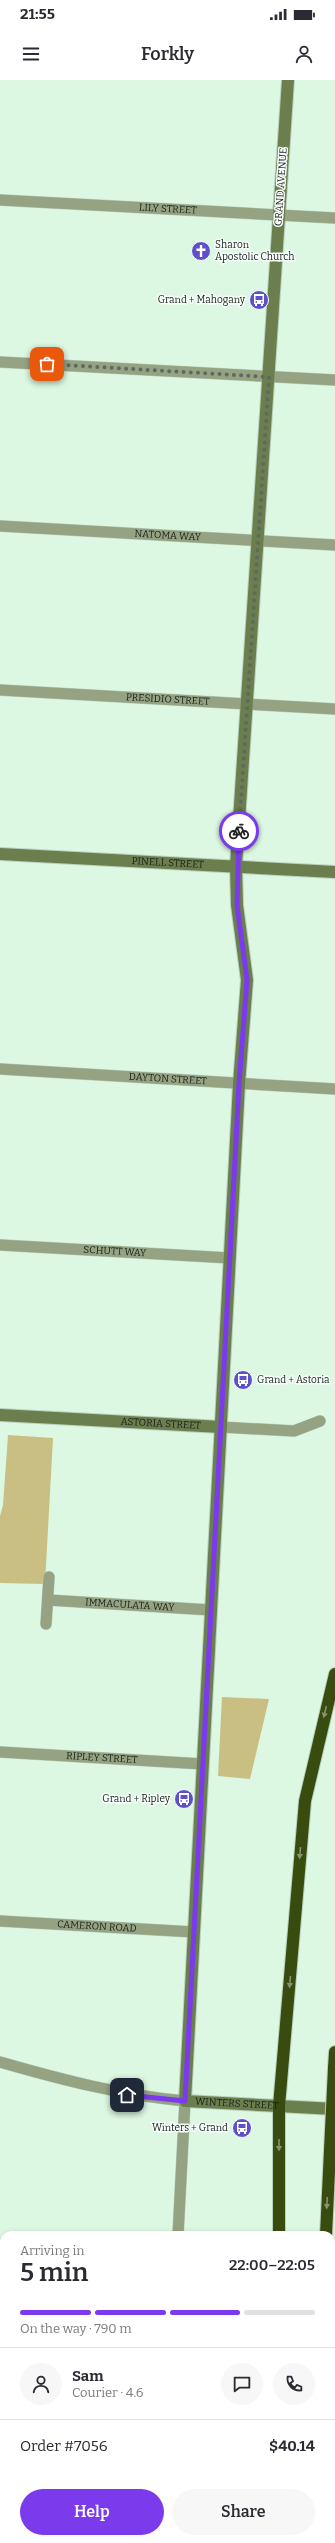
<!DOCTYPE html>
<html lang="en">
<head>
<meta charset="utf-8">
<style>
  body { margin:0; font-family:Bitter,serif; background:#f7f7f7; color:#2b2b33; height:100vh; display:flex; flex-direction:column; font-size:15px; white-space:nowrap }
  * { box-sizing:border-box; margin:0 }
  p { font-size:13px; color:#7c7c81 }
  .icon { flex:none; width:22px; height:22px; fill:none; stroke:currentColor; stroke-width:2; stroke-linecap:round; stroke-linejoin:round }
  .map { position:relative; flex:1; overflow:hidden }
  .sheet { position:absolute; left:0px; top:2151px; width:335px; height:312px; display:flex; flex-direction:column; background:#fff; border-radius:12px 12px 0 0; box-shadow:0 2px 6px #0003 }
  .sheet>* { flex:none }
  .pin { position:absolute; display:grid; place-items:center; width:34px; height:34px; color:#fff; margin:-17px; border-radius:8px; box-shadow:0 2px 6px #0006 }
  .courier { position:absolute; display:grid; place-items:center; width:40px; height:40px; margin:-20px; border:3px solid #7c3aed; border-radius:50%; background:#fff; color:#222; box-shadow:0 1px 5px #0007 }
  .overview em { font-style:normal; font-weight:600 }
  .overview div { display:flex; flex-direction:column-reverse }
  .overview { display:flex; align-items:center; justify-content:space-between; height:68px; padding:0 20px }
  h1 { font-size:26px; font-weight:600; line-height:30px }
  .bar { display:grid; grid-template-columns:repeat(4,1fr); gap:6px 4px; align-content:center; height:48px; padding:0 20px }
  .bar i { height:5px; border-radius:3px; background:#e1e1e2 }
  .bar .on { background:#7c3aed }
  .bar p { grid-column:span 4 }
  .line { display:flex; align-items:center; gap:10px; padding:0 20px; border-top:1px solid #e1e1e2 }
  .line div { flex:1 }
  .round { display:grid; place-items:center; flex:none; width:42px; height:42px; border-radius:21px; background:#f7f7f7 }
  .cta { display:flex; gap:8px; margin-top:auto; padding:8px 20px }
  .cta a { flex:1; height:46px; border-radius:24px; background:#7c3aed; color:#fff; font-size:16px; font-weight:600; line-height:46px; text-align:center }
  .cta a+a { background:#f7f7f7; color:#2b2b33 }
  .status { display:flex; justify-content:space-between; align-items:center; height:28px; padding:0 20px; background:#fff; direction:ltr }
  .status svg { height:11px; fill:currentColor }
  header { display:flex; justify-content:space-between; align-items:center; height:52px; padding:0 20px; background:#fff; font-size:18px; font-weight:600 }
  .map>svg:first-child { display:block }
  .green { fill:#cabf83 }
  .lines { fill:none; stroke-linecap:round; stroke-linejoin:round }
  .street-casing { stroke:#b8d0be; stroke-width:12 }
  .secondary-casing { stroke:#b8d0be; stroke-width:14 }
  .highway-casing { stroke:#b8d0be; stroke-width:14 }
  .street { stroke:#96a383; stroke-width:11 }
  .secondary { stroke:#6b7e4e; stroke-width:12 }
  .highway { stroke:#384c10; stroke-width:12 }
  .rail-casing { stroke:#303c34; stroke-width:4.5 }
  .rail { stroke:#f8fefa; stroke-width:3; stroke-dasharray:9; stroke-linecap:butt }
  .highway-bridge-casing { stroke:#b8d0be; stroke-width:14; stroke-linecap:butt }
  .highway-bridge { stroke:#384c10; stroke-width:12 }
  .oneway { fill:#85936e }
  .done { stroke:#5b6b5f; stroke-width:4; stroke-dasharray:0 7.2 }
  .route { stroke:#7c3aed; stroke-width:5 }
  .labels { text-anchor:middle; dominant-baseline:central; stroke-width:3; stroke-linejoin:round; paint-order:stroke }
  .street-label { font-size:10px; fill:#162019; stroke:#f8fefa }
  .poi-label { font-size:10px; fill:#162019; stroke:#f8fefa; text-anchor:end }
</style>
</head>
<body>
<div class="status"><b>21:55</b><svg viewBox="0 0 49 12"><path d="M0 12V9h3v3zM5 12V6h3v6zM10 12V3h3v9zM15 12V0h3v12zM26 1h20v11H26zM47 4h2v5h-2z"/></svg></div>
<header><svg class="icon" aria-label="menu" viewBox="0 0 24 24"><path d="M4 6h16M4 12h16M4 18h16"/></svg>Forkly<svg class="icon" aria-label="person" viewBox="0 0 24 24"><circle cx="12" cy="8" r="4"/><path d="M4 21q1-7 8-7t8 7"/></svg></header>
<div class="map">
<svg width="335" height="2463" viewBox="0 0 335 2463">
  <rect width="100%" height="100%" fill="#dcf7e2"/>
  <path class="green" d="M 8,1355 L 53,1358 L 45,1504 L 0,1503 L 0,1436 L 3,1425 Z
    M 222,1617 L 269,1619 L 250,1699 L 218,1696 Z"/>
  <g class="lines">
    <defs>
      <g id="street">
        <path id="s1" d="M 0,120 L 335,138"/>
        <path d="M 0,282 L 335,300"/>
        <path id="s2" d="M 0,446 L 335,465"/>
        <path id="s3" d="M 0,610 L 335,629"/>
        <path id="s4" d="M 0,989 L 335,1009"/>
        <path id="s5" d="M 0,1165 L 230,1178"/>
        <path d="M 221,1347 L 294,1351 L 320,1341"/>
        <path id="s6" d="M 48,1520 L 211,1530"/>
        <path d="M 46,1544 L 49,1497"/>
        <path id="s7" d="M 0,1672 L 203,1684"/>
        <path id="s8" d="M 0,1841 L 194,1852"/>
        <path d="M 0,1982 C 63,2000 120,2015 185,2021 L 178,2155"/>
        <path d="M 0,2430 L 4,2437"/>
        <path d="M 16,2459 L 18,2463"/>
        <path d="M 162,2463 L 162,2459"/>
      </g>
      <g id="secondary">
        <path id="s9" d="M 288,0 L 236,786 L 237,825 L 247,900 L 239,1004 L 185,2021 L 335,2029"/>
        <path id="s10" d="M 0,774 L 335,792"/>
        <path id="s11" d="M 0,1335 L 221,1347"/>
      </g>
      <path id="highway" d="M 334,1988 L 335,1972
        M 279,2155 L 279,2026 L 305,1721 L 335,1594
        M 326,2155 L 330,2070
        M 286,2459 L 286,2463
        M 311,2463 L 312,2459"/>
    </defs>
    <use href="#street" class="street-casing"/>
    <use href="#secondary" class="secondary-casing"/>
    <use href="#highway" class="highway-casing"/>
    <use href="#street" class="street"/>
    <use href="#secondary" class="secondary"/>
    <use href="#highway" class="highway"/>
    <defs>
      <path id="rail" d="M 0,2420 L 4,2424
        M 0,2429 L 4,2433
        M 31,2459 L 35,2463
        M 41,2459 L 46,2463
        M 51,2459 L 55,2463"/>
    </defs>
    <use href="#rail" class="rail-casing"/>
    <use href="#rail" class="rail"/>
    <defs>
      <path id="highway-bridge" d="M 330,2070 L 334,1988"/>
    </defs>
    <use href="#highway-bridge" class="highway-bridge-casing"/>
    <use href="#highway-bridge" class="highway-bridge"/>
  </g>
  <defs><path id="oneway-solid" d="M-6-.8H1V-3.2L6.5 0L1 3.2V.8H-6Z"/></defs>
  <g class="oneway">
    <use href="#oneway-solid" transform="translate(325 1632) rotate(103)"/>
    <use href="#oneway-solid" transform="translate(300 1773) rotate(95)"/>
    <use href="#oneway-solid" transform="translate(290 1902) rotate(95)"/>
    <use href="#oneway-solid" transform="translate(279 2065) rotate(90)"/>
    <use href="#oneway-solid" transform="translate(327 2123) rotate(93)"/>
  </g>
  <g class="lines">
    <path class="done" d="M 47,284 L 269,297 L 239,751"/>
    <path class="route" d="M 127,2015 L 185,2021 L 239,1004 L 247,900 L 237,825 L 239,751"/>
  </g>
  <defs>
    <symbol id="church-disc" viewBox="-11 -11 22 22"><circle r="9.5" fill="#5d50c8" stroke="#f8fefa"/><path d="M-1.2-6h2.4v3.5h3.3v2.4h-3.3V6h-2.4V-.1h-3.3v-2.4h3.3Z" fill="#fff"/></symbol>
    <symbol id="bus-disc" viewBox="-11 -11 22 22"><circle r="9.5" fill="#5d50c8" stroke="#f8fefa"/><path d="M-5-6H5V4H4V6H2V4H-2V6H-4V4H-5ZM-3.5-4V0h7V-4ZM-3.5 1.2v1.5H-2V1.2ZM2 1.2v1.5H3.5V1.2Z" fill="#fff"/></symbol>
  </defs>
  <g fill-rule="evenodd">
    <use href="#church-disc" x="190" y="160" width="22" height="22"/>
    <use href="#bus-disc" x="248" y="209" width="22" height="22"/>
    <use href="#bus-disc" x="232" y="1289" width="22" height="22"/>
    <use href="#bus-disc" x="173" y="1708" width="22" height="22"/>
    <use href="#bus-disc" x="231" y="2037" width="22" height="22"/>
  </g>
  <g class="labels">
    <g class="street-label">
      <text transform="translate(281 107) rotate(-86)">GRAND AVENUE</text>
      <text stroke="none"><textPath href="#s1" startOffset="168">LILY STREET</textPath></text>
      <text stroke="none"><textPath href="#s2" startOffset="168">NATOMA WAY</textPath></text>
      <text stroke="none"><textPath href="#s3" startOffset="168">PRESIDIO STREET</textPath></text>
      <text stroke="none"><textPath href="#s10" startOffset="168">PINELL STREET</textPath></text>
      <text stroke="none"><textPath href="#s4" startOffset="168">DAYTON STREET</textPath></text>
      <text stroke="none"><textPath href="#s5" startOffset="115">SCHUTT WAY</textPath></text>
      <text stroke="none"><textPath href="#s11" startOffset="161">ASTORIA STREET</textPath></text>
      <text stroke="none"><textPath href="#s6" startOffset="82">IMMACULATA WAY</textPath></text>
      <text stroke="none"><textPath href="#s7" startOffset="102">RIPLEY STREET</textPath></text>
      <text stroke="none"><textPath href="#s8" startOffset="97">CAMERON ROAD</textPath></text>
      <text stroke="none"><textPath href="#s9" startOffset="2077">WINTERS STREET</textPath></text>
    </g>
    <g class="poi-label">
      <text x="215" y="165" text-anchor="start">Sharon<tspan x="215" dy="12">Apostolic Church</tspan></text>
      <text x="245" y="220">Grand + Mahogany</text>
      <text x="257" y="1300" text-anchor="start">Grand + Astoria</text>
      <text x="170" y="1719">Grand + Ripley</text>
      <text x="228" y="2048">Winters + Grand</text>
    </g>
  </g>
</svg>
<div class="pin" style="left:47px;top:284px;background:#ea580c"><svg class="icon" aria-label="bag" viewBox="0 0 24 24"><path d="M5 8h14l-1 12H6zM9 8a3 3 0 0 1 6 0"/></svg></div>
<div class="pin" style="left:127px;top:2015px;background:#1f2937"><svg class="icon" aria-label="home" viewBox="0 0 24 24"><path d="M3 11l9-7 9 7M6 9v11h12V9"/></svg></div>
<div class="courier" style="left:239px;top:751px"><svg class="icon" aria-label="bike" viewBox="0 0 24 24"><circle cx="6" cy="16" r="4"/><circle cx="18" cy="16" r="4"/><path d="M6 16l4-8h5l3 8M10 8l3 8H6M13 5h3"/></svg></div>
<section class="sheet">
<div class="overview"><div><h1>5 min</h1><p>Arriving in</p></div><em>22:00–22:05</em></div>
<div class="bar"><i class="on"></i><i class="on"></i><i class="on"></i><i></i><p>On the way · 790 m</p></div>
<div class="line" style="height:72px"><a class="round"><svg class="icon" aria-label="person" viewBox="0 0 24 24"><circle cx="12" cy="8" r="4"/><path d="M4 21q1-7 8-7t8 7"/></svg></a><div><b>Sam</b><p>Courier · 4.6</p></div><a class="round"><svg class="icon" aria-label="chat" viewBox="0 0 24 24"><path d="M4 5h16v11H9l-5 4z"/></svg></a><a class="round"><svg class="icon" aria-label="phone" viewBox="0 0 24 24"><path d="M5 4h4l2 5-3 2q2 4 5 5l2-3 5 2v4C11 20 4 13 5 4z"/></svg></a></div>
<div class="line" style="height:52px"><div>Order #7056</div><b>$40.14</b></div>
<div class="cta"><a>Help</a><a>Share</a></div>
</section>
</div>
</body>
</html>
